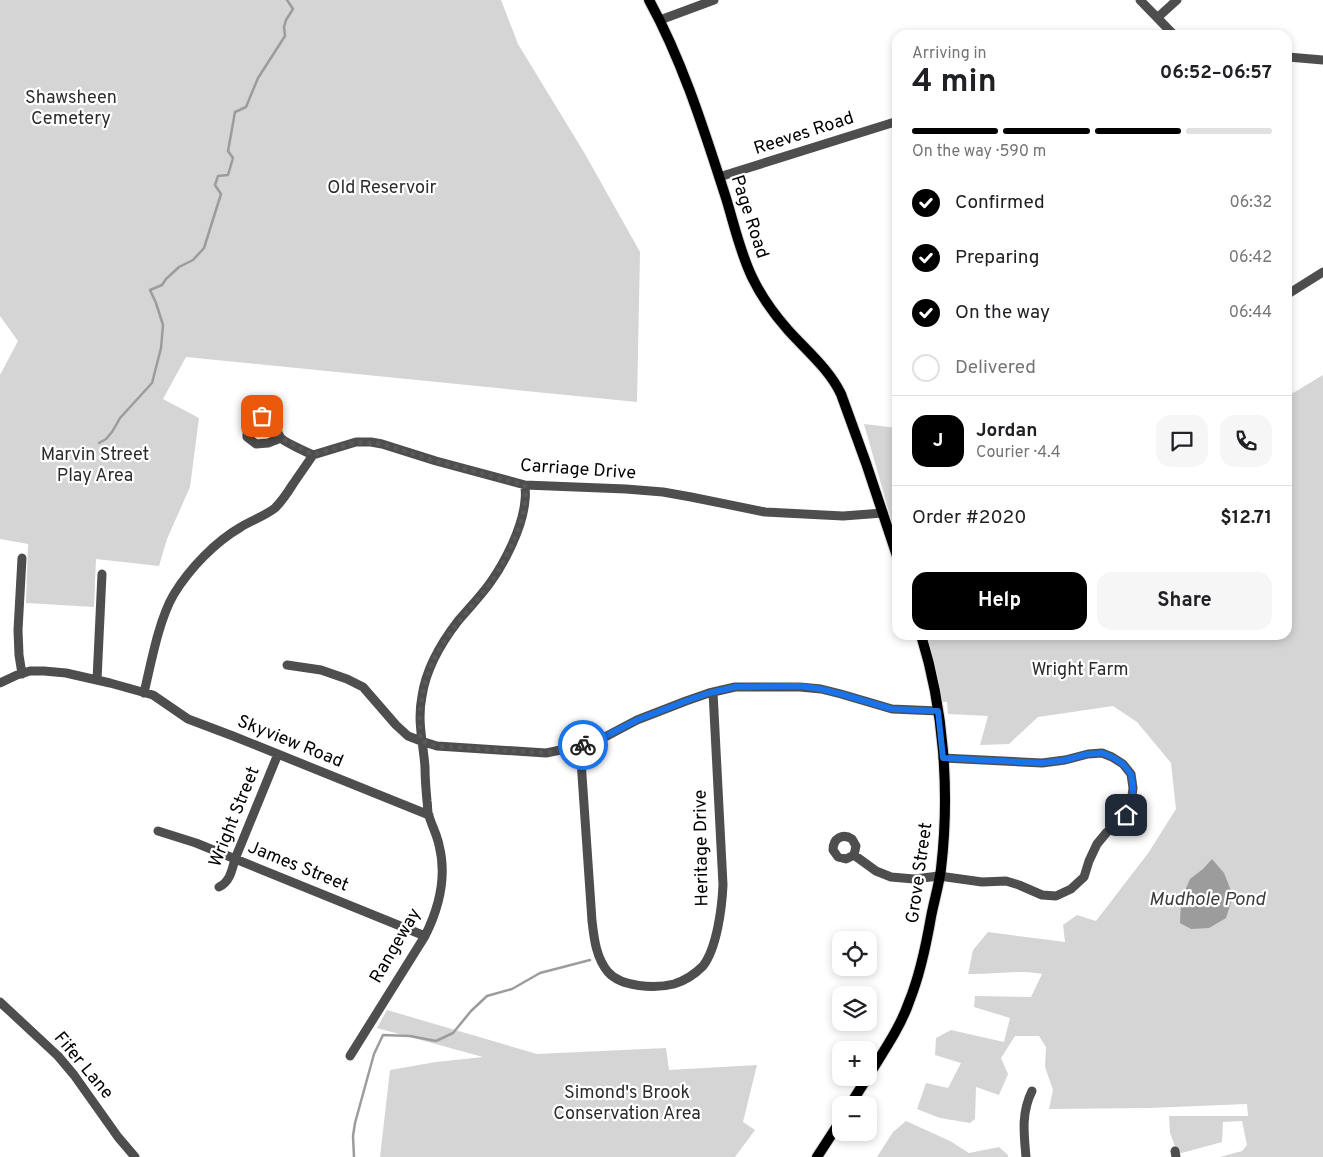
<!DOCTYPE html>
<html lang="en">
<head>
<meta charset="utf-8">
<style>
  body { margin:0; font-family:Overpass,sans-serif; background:#f6f6f6; color:#202124; height:100vh; display:flex; flex-direction:column; font-size:19px; white-space:nowrap }
  * { box-sizing:border-box; margin:0 }
  p { font-size:16px; color:#757577 }
  .icon { flex:none; width:28px; height:28px; fill:none; stroke:currentColor; stroke-width:2; stroke-linecap:round; stroke-linejoin:round }
  .map { position:relative; flex:1; overflow:hidden }
  .side { position:absolute; left:892px; top:30px; width:400px; height:610px; display:flex; flex-direction:column; background:#fff; border-radius:15px; box-shadow:0 2px 8px #0003 }
  .side>* { flex:none }
  .tools { position:absolute; left:832px; top:931px; display:grid; gap:10px }
  .tools a { display:grid; place-items:center; width:45px; height:45px; border-radius:10px; background:#fff; box-shadow:0 2px 8px #0003; font-size:25px }
  .pin { position:absolute; display:grid; place-items:center; width:42px; height:42px; color:#fff; margin:-21px; border-radius:10px; box-shadow:0 2px 8px #0006 }
  .courier { position:absolute; display:grid; place-items:center; width:50px; height:50px; margin:-25px; border:4px solid #1a73e8; border-radius:50%; background:#fff; color:#222; box-shadow:0 1px 6px #0007 }
  .summary em { font-style:normal; font-weight:700 }
  .summary div { display:flex; flex-direction:column-reverse }
  .summary { display:flex; align-items:center; justify-content:space-between; height:85px; padding:0 20px }
  h1 { font-size:32px; font-weight:700; line-height:38px }
  .bar { display:grid; grid-template-columns:repeat(4,1fr); gap:8px 5px; align-content:center; height:60px; padding:0 20px }
  .bar i { height:6px; border-radius:4px; background:#e0e0e0 }
  .bar .active { background:#000 }
  .bar p { grid-column:span 4 }
  .line { display:flex; align-items:center; gap:12px; padding:0 20px; border-top:1px solid #e0e0e0 }
  .line div { flex:1 }
  .round { display:grid; place-items:center; flex:none; width:52px; height:52px; border-radius:15px; background:#f6f6f6 }
  ol { padding:0 20px; list-style:none }
  li { display:flex; align-items:center; gap:15px; height:55px }
  li p { margin-inline-start:auto }
  li .icon { padding:5px; border-radius:50%; background:#000; color:#fff; stroke-width:4 }
  li:last-child { color:#757577 }
  li i { width:28px; height:28px; border:2px solid #e0e0e0; border-radius:50% }
  .action { display:flex; gap:10px; margin-top:auto; padding:10px 20px }
  .action a { flex:1; height:58px; border-radius:15px; background:#000; color:#fff; font-size:20px; font-weight:700; line-height:58px; text-align:center }
  .action a+a { background:#f6f6f6; color:#202124 }
  .map>svg:first-child { display:block }
  .green { fill:#d5d5d5 }
  .water { fill:#9c9c9c }
  .lines { fill:none; stroke-linecap:round; stroke-linejoin:round }
  .stream { stroke:#9c9c9c; stroke-width:2.5 }
  .major-casing { stroke:#dbdbdb; stroke-width:12 }
  .minor { stroke:#4e4e4e; stroke-width:9 }
  .major { stroke:#000; stroke-width:10 }
  .done { stroke:#595959; stroke-width:5; stroke-dasharray:0 9 }
  .route { stroke:#1a73e8; stroke-width:6 }
  .labels { text-anchor:middle; dominant-baseline:central; stroke-width:4.5; stroke-linejoin:round; paint-order:stroke }
  .park-label { font-size:18px; fill:#2c2c2c; stroke:#fff }
  .street-label { font-size:18px; fill:#000; stroke:#fff }
  .water-label { font-size:19px; font-style:italic; fill:#3d3d3d; stroke:#fff }
</style>
</head>
<body>
<div class="map">
<svg width="1323" height="1157" viewBox="0 0 1323 1157">
  <rect width="100%" height="100%" fill="#fff"/>
  <path class="green" d="M 0,0 L 501,0 L 518,44 L 585,154 L 640,252 L 637,402 L 186,357 L 163,399 L 199,418 L 190,487 L 167,539 L 159,566 L 96,559 L 94,607 L 26,603 L 28,544 L 0,539 L 0,375 L 18,341 L 0,316 Z
    M 1323,375 L 1323,1157 L 1220,1157 L 1242,1151 L 1247,1145 L 1242,1121 L 1223,1122 L 1222,1142 L 1178,1154 L 1170,1133 L 1169,1116 L 1248,1116 L 1247,1104 L 1148,1108 L 1049,1109 L 1053,1090 L 1045,1067 L 1046,1047 L 1039,1036 L 1015,1036 L 1001,1058 L 1008,1074 L 999,1095 L 976,1087 L 975,1119 L 970,1123 L 940,1118 L 917,1109 L 926,1083 L 948,1088 L 961,1063 L 935,1055 L 936,1038 L 951,1030 L 1004,1042 L 1010,1018 L 974,1007 L 975,996 L 1031,997 L 1042,974 C 1018,969 993,975 968,974 L 973,950 L 988,932 L 1065,942 L 1063,925 L 1077,915 L 1096,921 L 1129,878 L 1149,852 L 1176,809 L 1171,763 L 1137,722 L 1113,706 L 1038,717 L 1009,744 L 980,745 L 988,716 L 948,714 L 947,702 L 943,702 L 925,635 L 1288,635 L 1288,396 Z
    M 864,424 L 897,428 L 898,537 L 896,537 Z
    M 387,1010 L 537,1054 L 666,1048 L 669,1070 L 757,1065 L 743,1122 L 755,1130 L 735,1157 L 380,1157 L 390,1070 L 436,1062 L 483,1057 L 377,1028 Z
    M 906,1121 L 950,1141 L 969,1153 L 999,1147 L 1008,1155 L 1008,1157 L 877,1157 L 893,1132 Z"/>
  <path class="water" d="M 1212,859 L 1224,873 L 1233,896 L 1226,918 L 1209,928 L 1191,929 L 1180,923 L 1181,900 L 1190,879 L 1203,869 Z"/>
  <g class="lines">
    <path class="stream" d="M 99,443 L 106,439 L 112,432 L 120,418 L 152,383 L 161,348 L 163,325 L 156,303 L 150,290 L 162,285 L 166,279 L 179,267 L 193,260 L 204,248 L 221,194 L 215,185 L 218,176 L 228,175 L 233,158 L 228,151 L 235,112 L 246,107 L 258,78 L 285,36 L 284,27 L 286,20 L 293,9 L 287,0
      M 354,1157 L 353,1136 L 355,1123 L 374,1054 L 383,1035 L 410,1036 L 436,1041 L 453,1033 L 471,1011 L 487,996 L 512,989 L 540,973 L 590,960"/>
    <defs>
      <path id="major" d="M 649,0 C 683,62 704,130 726,198 C 734,224 740,252 752,277 C 761,296 774,314 788,330 C 807,351 829,369 841,394 L 866,463 L 898,559
        M 869,1075 C 883,1052 900,1028 909,1002 C 920,975 926,946 931,917 C 934,901 939,885 941,869 C 950,792 944,709 921,635
        M 850,1105 L 867,1078
        M 817,1157 L 841,1120"/>
    </defs>
    <use href="#major" class="major-casing"/>
    <path class="minor" d="M 1140,0 L 1174,35
      M 1157,18 L 1177,0
      M 660,20 L 714,0
      M 1288,57 L 1323,60
      M 719,177 L 898,121
      M 1288,294 L 1323,272
      M 281,438 L 268,443 L 256,444 L 247,437 C 246,422 260,406 273,421 C 277,426 277,435 282,439 C 287,443 306,452 313,455 L 356,442 L 371,442 L 382,444 L 436,461 L 525,485 L 626,489 L 663,492 L 691,497 L 765,512 L 843,516 L 883,513
      M 22,558 L 18,630 L 19,655 L 22,674
      M 287,665 L 321,670 L 347,679 L 363,687 L 396,725 L 408,736 L 421,741 L 437,746 L 546,753 L 580,746 L 603,738 L 637,720 L 686,701 L 709,693 L 735,687 L 800,687 L 821,689 L 841,694 L 892,709 L 938,711
      M 97,680 L 102,574
      M 0,683 L 17,675 L 30,671 L 44,671 L 66,673 L 110,683 L 153,695 L 188,719 L 233,736 L 429,815
      M 144,693 C 151,663 159,619 174,594 C 190,568 215,542 241,527 C 252,520 265,516 275,508 C 282,501 288,492 293,484 C 300,474 306,465 313,455
      M 580,746 L 592,921 C 594,938 596,958 608,972 C 621,987 655,989 674,984 C 684,981 695,974 703,966 C 717,948 722,907 723,885 L 713,692
      M 158,831 L 196,843 L 425,936
      M 854,855 L 856,846 L 852,839 C 843,833 833,838 833,850 L 838,857 L 846,859 L 854,855 L 876,871 L 891,877 L 914,879 L 939,876 L 982,882 L 1006,881 L 1019,885 L 1042,895 L 1056,896 L 1071,889 L 1084,877 L 1089,861 L 1097,844 L 1107,832 L 1126,815 L 1131,804 L 1133,788 L 1131,774 L 1123,764 L 1112,757 L 1102,753 L 1088,754 L 1065,760 L 1042,763 L 943,758
      M 219,887 C 230,882 232,870 235,859 L 278,754
      M 0,1002 L 58,1056 L 74,1075 L 118,1137 L 135,1157
      M 350,1056 L 425,936 C 439,908 447,876 439,845 C 437,835 432,826 429,816 C 427,812 428,806 427,801 C 426,790 425,778 425,767 C 423,741 417,722 422,696 C 426,669 441,643 458,621 C 468,609 480,597 490,583 C 505,562 523,527 525,500 C 526,495 525,490 525,485
      M 1175,1151 L 1176,1157
      M 1026,1157 C 1024,1134 1021,1113 1032,1091"/>
    <use href="#major" class="major"/>
  </g>
  <g class="lines">
    <path class="done" d="M 262,416 L 268,417 L 274,422 L 281,438 L 313,455 L 356,442 L 382,444 L 436,461 L 525,485 C 525,490 526,496 525,501 C 523,527 504,564 489,585 C 472,607 452,627 438,652 C 422,679 418,711 421,741 L 436,746 L 546,753 L 583,745"/>
    <path class="route" d="M 583,745 L 602,738 L 637,720 L 686,701 L 709,693 L 735,687 L 800,686 L 821,689 L 841,694 L 892,709 L 938,711 L 943,758 L 1042,763 L 1065,760 L 1088,754 L 1102,753 L 1112,757 L 1123,764 L 1131,774 L 1133,788 L 1132,804 L 1126,815"/>
  </g>
  <g class="labels">
    <g class="park-label">
      <text x="71" y="98">Shawsheen<tspan x="71" dy="21">Cemetery</tspan></text>
      <text x="382" y="188">Old Reservoir</text>
      <text x="95" y="455">Marvin Street<tspan x="95" dy="21">Play Area</tspan></text>
      <text x="1080" y="670">Wright Farm</text>
      <text x="627" y="1093">Simond's Brook<tspan x="627" dy="21">Conservation Area</tspan></text>
    </g>
    <g class="street-label">
      <text transform="translate(804 134) rotate(-18)">Reeves Road</text>
      <text transform="translate(749 217) rotate(72)">Page Road</text>
      <text transform="translate(578 470) rotate(4)">Carriage Drive</text>
      <text transform="translate(290 742) rotate(22)">Skyview Road</text>
      <text transform="translate(235 817) rotate(-68)">Wright Street</text>
      <text transform="translate(702 848) rotate(-91)">Heritage Drive</text>
      <text transform="translate(298 867) rotate(22)">James Street</text>
      <text transform="translate(920 873) rotate(-82)">Grove Street</text>
      <text transform="translate(396 946) rotate(-60)">Rangeway</text>
      <text transform="translate(83 1066) rotate(50)">Fifer Lane</text>
    </g>
    <g class="water-label">
      <text x="1207" y="900">Mudhole Pond</text>
    </g>
  </g>
</svg>
<div class="tools">
<a><svg class="icon" aria-label="locate" viewBox="0 0 24 24"><circle cx="12" cy="12" r="6"/><path d="M12 2v4M12 18v4M2 12h4M18 12h4"/></svg></a>
<a><svg class="icon" aria-label="layers" viewBox="0 0 24 24"><path d="M12 4l9 5-9 5-9-5zM3 14l9 5 9-5"/></svg></a>
<a>+</a>
<a>−</a>
</div>
<div class="pin" style="left:262px;top:416px;background:#ea580c"><svg class="icon" aria-label="bag" viewBox="0 0 24 24"><path d="M5 8h14l-1 12H6zM9 8a3 3 0 0 1 6 0"/></svg></div>
<div class="pin" style="left:1126px;top:815px;background:#1f2937"><svg class="icon" aria-label="home" viewBox="0 0 24 24"><path d="M3 11l9-7 9 7M6 9v11h12V9"/></svg></div>
<div class="courier" style="left:583px;top:745px"><svg class="icon" aria-label="bike" viewBox="0 0 24 24"><circle cx="6" cy="16" r="4"/><circle cx="18" cy="16" r="4"/><path d="M6 16l4-8h5l3 8M10 8l3 8H6M13 5h3"/></svg></div>
<section class="side">
<div class="summary"><div><h1>4 min</h1><p>Arriving in</p></div><em>06:52–06:57</em></div>
<div class="bar"><i class="active"></i><i class="active"></i><i class="active"></i><i></i><p>On the way · 590 m</p></div>
<ol>
<li><svg class="icon" aria-label="check" viewBox="0 0 24 24"><path d="M5 12l5 5 9-10"/></svg>Confirmed<p>06:32</p></li>
<li><svg class="icon" aria-label="check" viewBox="0 0 24 24"><path d="M5 12l5 5 9-10"/></svg>Preparing<p>06:42</p></li>
<li><svg class="icon" aria-label="check" viewBox="0 0 24 24"><path d="M5 12l5 5 9-10"/></svg>On the way<p>06:44</p></li>
<li><i></i>Delivered</li>
</ol>
<div class="line" style="height:90px"><b class="round" style="background:#000;color:#fff">J</b><div><b>Jordan</b><p>Courier · 4.4</p></div><a class="round"><svg class="icon" aria-label="chat" viewBox="0 0 24 24"><path d="M4 5h16v11H9l-5 4z"/></svg></a><a class="round"><svg class="icon" aria-label="phone" viewBox="0 0 24 24"><path d="M5 4h4l2 5-3 2q2 4 5 5l2-3 5 2v4C11 20 4 13 5 4z"/></svg></a></div>
<div class="line" style="height:65px"><div>Order #2020</div><b>$12.71</b></div>
<div class="action"><a>Help</a><a>Share</a></div>
</section>
</div>
</body>
</html>
